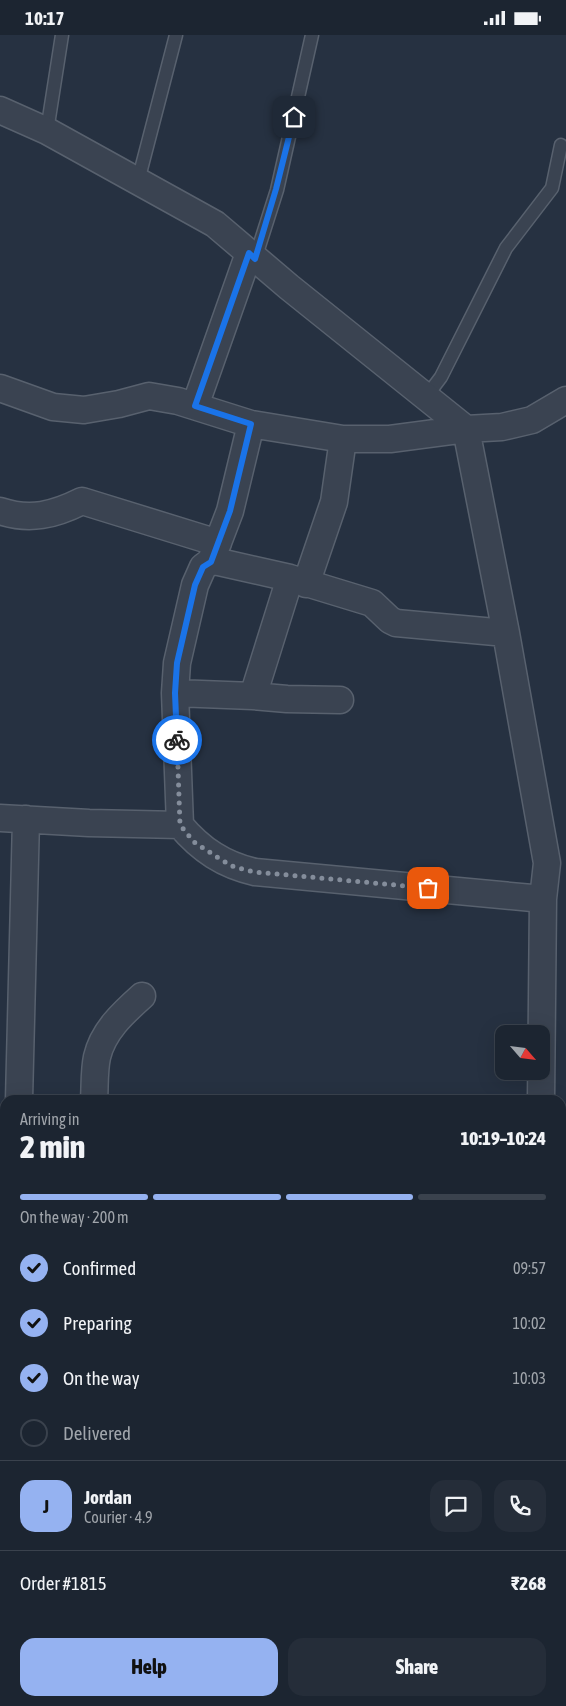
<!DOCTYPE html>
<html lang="en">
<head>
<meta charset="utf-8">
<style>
  body { margin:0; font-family:"Asap Condensed",sans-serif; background:#252d39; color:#f1f3f6; height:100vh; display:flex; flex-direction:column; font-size:19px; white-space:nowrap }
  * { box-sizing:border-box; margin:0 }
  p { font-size:16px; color:#a0a5ab }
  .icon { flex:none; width:28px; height:28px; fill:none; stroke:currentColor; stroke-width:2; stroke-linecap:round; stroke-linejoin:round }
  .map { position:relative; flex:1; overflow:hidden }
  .sheet { position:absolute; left:0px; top:1060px; width:566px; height:611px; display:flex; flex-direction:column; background:#1c2531; border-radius:15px 15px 0 0; box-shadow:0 5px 20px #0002,0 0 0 1px #3a424d }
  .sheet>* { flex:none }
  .needle { width:32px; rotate:118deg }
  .tools { position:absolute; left:495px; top:990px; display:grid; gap:10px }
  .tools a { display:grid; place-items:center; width:55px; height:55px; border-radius:10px; background:#1c2531; box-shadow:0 5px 20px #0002,0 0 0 1px #3a424d; font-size:25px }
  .pin { position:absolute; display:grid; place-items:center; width:42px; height:42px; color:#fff; margin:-21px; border-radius:10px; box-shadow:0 2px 8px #0006 }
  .courier { position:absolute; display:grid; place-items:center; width:50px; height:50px; margin:-25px; border:4px solid #1a73e8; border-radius:50%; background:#fff; color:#222; box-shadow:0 1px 6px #0007 }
  .overview em { font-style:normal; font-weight:800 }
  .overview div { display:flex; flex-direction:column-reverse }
  .overview { display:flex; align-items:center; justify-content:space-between; height:85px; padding:0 20px }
  h1 { font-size:32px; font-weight:800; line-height:38px }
  .bar { display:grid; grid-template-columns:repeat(4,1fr); gap:8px 5px; align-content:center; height:60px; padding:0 20px }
  .bar i { height:6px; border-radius:4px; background:#3a424d }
  .bar .active { background:#95b2f1 }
  .bar p { grid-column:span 4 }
  .line { display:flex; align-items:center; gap:12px; padding:0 20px; border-top:1px solid #3a424d }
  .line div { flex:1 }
  .round { display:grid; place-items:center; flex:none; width:52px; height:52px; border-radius:15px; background:#252d39 }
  ol { padding:0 20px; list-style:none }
  li { display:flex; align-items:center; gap:15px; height:55px }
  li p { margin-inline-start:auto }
  li .icon { padding:5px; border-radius:50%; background:#95b2f1; color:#111; stroke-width:4 }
  li:last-child { color:#a0a5ab }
  li i { width:28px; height:28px; border:2px solid #3a424d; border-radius:50% }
  .primary-button { display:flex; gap:10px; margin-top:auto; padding:10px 20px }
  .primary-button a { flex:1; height:58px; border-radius:15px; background:#95b2f1; color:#111; font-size:20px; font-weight:800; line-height:58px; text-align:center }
  .primary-button a+a { background:#252d39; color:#f1f3f6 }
  .status { display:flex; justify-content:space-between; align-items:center; height:35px; padding:0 25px; background:#1c2531; direction:ltr }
  .status svg { height:14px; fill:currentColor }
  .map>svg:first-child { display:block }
  .building { fill:#4c586a }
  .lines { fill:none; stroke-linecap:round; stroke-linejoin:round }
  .lane-casing { stroke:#58616e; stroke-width:15 }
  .street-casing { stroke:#58616e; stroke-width:29 }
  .lane { stroke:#3a4351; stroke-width:12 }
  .street { stroke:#3a4351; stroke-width:26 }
  .done { stroke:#848d9b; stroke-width:5; stroke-dasharray:0 9 }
  .route { stroke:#1a73e8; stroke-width:6 }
</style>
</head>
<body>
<div class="status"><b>10:17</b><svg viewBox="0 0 49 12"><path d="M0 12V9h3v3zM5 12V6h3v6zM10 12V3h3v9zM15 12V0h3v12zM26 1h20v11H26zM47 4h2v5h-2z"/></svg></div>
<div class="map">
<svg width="566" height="1671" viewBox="0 0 566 1671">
  <rect width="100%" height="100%" fill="#263141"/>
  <path class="building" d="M 5,1124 L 5,1184 L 0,1184 L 0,1125 Z
    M 0,1301 L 4,1301 L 5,1318 L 5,1390 L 0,1390 Z
    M 5,1410 L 5,1462 L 0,1462 L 0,1411 Z
    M 5,1493 L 5,1539 L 0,1539 L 0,1494 Z
    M 561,1504 L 566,1505 L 566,1614 L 561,1614 Z
    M 0,1619 L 5,1619 L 5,1666 L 75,1666 L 75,1671 L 0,1671 Z
    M 566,1647 L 566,1671 L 557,1671 L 556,1666 L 561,1666 L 561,1648 Z
    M 112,1666 L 169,1666 L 169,1671 L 112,1671 Z"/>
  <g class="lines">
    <defs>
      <path id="lane" d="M 47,96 L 62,0
        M 138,146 L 176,0
        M 255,224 L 277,155 L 312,0
        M 426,362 L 441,342 L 506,213 L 552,153 L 561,110
        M 89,1666 L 89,1671"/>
      <path id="street" d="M 0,75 L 47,96 L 215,189 L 289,252 L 466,394 L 502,392 L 532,385 L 566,365
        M 0,353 L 53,372 L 84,375 L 119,369 L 149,361 L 178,366 L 251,389 L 343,404 L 390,404 L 466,394 L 506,598 L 547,828 L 543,864 L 541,1065
        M 195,371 L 249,218
        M 0,476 C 30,486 54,480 82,466 L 218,508
        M 212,523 L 230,476 L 251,389
        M 306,549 L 334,467 L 343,404
        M 175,658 L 180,790 C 201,815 224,830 255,837 L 543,864
        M 253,661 L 290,543
        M 340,665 L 287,664 L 253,661 L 175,658 L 177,628 L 195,550 L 203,532 L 211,526 L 219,527 L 290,543 L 372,568 L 390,585 L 396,588 L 506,598
        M 0,783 L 89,788 L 180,790
        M 19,1065 L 26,784
        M 94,1065 C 95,1051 94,1036 97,1022 C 103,996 123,978 142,961
        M 561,1454 L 566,1453
        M 0,1572 L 5,1571
        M 533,1671 L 533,1666"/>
    </defs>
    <use href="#lane" class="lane-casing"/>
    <use href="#street" class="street-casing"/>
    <use href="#lane" class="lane"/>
    <use href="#street" class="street"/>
  </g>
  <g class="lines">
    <path class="done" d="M 177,705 L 180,790 L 194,807 L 220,824 L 234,832 L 255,837 L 428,853"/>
    <path class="route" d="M 177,705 L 175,658 L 177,628 L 195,550 L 203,532 L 211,527 L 230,476 L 251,389 L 195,371 L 249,218 L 255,224 L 276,154 L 294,82"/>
  </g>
</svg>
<div class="tools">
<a><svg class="needle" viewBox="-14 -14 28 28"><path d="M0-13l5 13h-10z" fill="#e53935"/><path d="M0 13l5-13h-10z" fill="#a0a5ab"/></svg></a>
</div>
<div class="pin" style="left:428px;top:853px;background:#ea580c"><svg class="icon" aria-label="bag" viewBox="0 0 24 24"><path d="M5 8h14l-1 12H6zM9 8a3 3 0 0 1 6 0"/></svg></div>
<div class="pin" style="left:294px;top:82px;background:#1f2937"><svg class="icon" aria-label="home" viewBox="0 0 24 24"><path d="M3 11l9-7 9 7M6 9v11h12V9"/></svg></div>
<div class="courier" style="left:177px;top:705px"><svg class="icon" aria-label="bike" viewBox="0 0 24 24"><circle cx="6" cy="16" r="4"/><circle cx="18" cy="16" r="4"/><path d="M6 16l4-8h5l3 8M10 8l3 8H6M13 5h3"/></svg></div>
<section class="sheet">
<div class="overview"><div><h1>2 min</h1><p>Arriving in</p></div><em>10:19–10:24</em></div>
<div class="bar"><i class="active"></i><i class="active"></i><i class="active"></i><i></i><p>On the way · 200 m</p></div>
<ol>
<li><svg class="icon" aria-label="check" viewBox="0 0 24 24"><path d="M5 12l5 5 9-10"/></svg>Confirmed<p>09:57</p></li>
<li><svg class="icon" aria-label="check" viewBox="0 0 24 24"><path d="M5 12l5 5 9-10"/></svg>Preparing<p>10:02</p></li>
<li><svg class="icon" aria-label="check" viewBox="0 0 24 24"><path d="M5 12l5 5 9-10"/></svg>On the way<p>10:03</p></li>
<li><i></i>Delivered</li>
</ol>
<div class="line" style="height:90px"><b class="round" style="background:#95b2f1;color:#111">J</b><div><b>Jordan</b><p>Courier · 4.9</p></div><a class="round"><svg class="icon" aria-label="chat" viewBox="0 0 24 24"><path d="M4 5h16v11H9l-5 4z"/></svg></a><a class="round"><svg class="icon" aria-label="phone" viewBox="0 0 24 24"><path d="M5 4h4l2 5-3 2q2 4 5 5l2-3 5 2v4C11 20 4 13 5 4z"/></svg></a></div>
<div class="line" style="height:65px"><div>Order #1815</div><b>₹268</b></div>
<div class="primary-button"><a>Help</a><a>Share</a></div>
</section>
</div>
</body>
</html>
